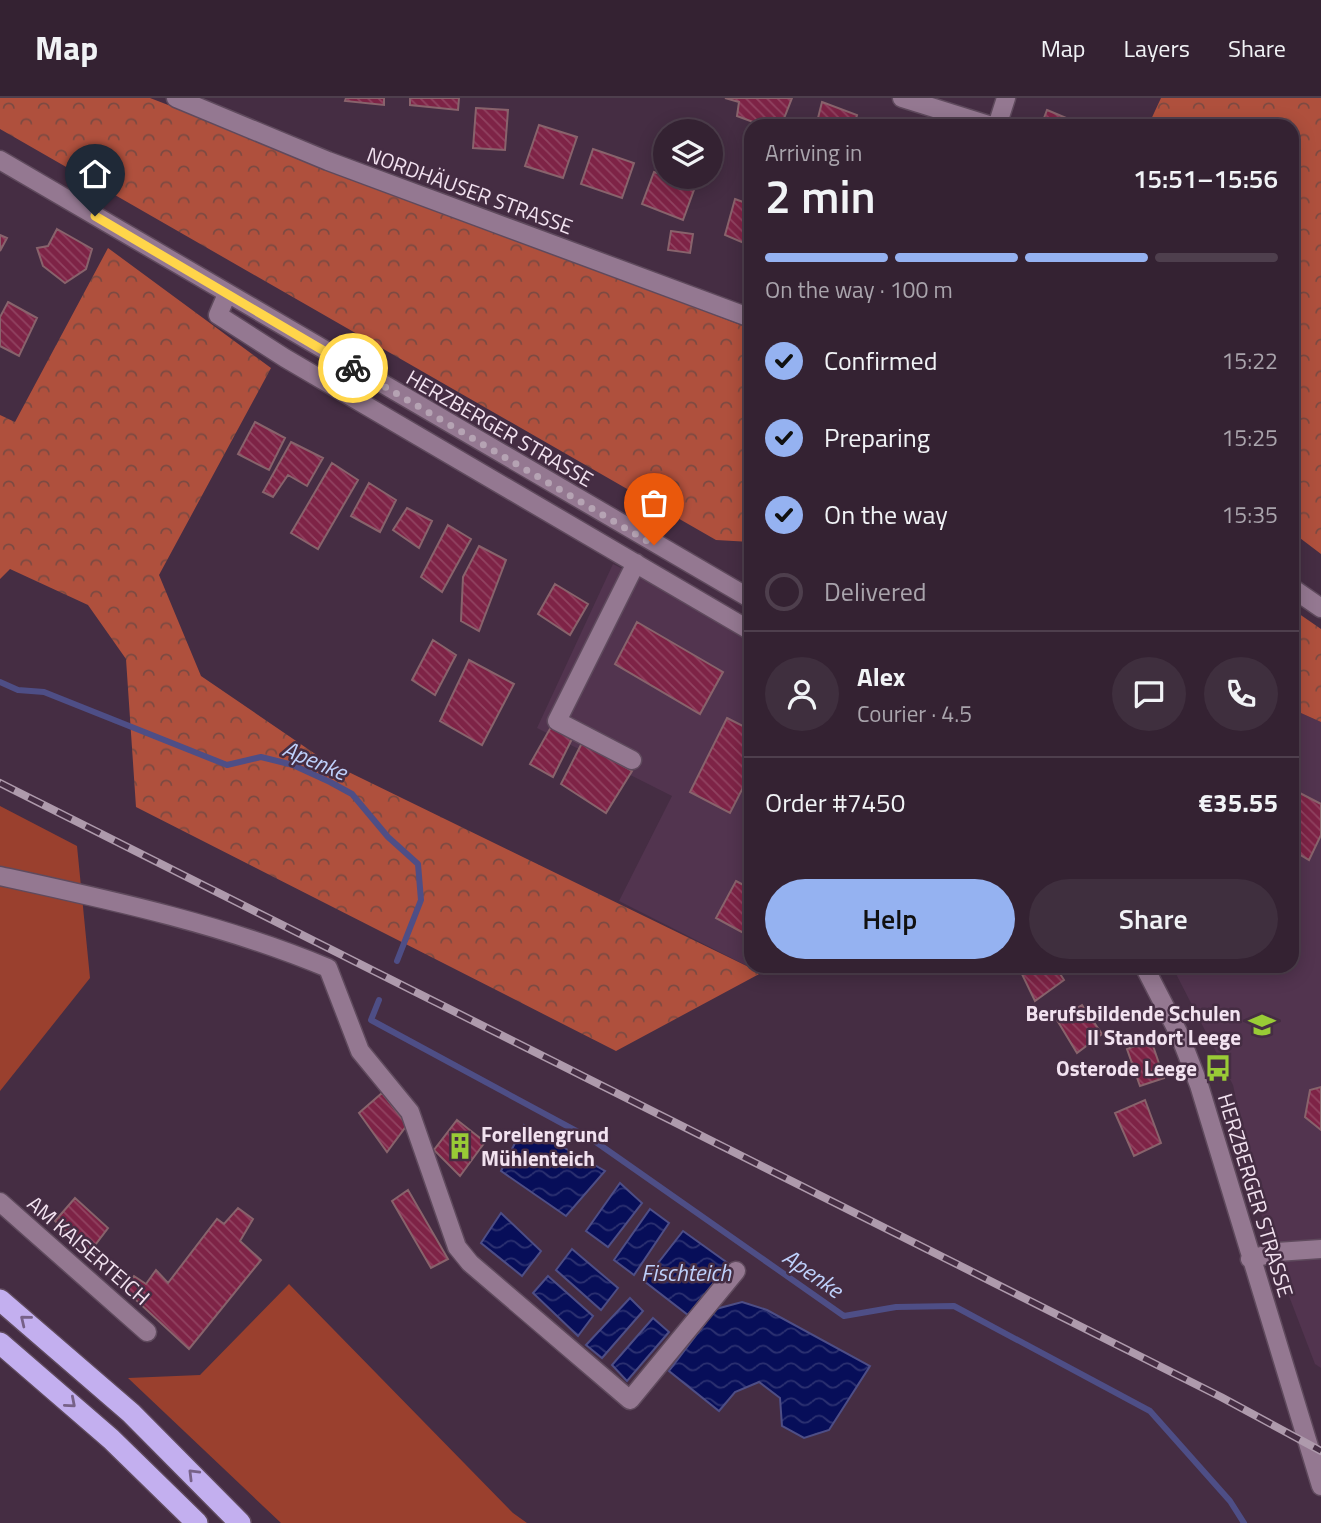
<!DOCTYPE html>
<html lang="en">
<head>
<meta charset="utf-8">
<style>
  body { margin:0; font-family:"Titillium Web",sans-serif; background:#3f2f3e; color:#f1f3f6; height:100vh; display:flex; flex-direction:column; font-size:26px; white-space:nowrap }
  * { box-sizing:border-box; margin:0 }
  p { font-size:23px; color:#a9a4ac }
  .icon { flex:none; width:38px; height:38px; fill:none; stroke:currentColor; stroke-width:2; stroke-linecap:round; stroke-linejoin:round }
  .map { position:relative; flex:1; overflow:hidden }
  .drawer { position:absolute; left:744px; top:21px; width:555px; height:854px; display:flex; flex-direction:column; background:#342232; border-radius:21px; box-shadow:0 4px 18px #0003,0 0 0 2px #4e3f4d }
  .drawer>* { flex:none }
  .buttons { position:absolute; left:653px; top:21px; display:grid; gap:14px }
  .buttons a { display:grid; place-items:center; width:70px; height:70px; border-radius:50%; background:#342232; box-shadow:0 4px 18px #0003,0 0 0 2px #4e3f4d; font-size:35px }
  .pin { position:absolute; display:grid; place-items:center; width:60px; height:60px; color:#fff; margin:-72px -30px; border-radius:50% 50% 50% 0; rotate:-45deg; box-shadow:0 0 7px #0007 }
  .pin .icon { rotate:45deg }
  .courier { position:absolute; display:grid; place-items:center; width:70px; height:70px; margin:-35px; border:5px solid #ffd54a; border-radius:50%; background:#fff; color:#222; box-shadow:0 2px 9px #0007 }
  .headline em { font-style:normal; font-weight:600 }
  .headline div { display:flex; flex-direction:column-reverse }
  .headline { display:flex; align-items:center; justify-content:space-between; height:119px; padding:0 21px }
  h1 { font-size:46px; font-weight:600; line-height:52px }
  .bar { display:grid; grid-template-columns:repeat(4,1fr); gap:10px 7px; align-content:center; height:84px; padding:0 21px }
  .bar i { height:9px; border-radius:5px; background:#4e3f4d }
  .bar .selected { background:#95b2f1 }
  .bar p { grid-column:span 4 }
  .line { display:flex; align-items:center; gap:18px; padding:0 21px; border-top:2px solid #4e3f4d }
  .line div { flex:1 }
  .round { display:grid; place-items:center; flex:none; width:74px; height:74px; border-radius:37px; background:#3f2f3e }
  ol { padding:0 21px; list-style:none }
  li { display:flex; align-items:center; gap:21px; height:77px }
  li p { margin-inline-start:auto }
  li .icon { padding:7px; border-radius:50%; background:#95b2f1; color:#111; stroke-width:4 }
  li:last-child { color:#a9a4ac }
  li i { width:38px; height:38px; border:4px solid #4e3f4d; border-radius:50% }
  .cta { display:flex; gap:14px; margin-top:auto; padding:14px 21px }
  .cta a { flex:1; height:80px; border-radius:42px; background:#95b2f1; color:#111; font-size:28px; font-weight:600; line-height:80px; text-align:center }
  .cta a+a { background:#3f2f3e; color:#f1f3f6 }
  header { display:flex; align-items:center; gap:42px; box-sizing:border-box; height:98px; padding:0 35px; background:#342232; border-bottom:2px solid #4e3f4d }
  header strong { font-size:33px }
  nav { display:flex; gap:38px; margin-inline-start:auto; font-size:24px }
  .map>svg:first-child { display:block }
  .built { fill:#52344f }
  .grass { fill:#9a402e }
  .forest { fill:url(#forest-crowns) }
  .water { fill:url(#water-waves); stroke:#4e4e86; stroke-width:2 }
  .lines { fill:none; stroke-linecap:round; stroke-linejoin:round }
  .stream { stroke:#4e4e86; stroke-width:6 }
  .building { fill:url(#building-back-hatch); stroke:#88636c; stroke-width:2 }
  .minor-casing { stroke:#5f4a5d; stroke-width:21 }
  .highway-casing { stroke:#5f4a5d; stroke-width:24 }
  .minor { stroke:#947891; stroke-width:18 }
  .highway { stroke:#c3afef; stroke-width:21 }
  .rail-casing { stroke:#ae9aac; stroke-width:8 }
  .rail { stroke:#452d43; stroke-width:5; stroke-dasharray:16; stroke-linecap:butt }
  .oneway { stroke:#776188 }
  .done { stroke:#b5a3b3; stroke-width:7; stroke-dasharray:0 12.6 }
  .route { stroke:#ffd54a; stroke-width:9 }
  .labels { text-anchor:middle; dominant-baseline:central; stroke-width:5; stroke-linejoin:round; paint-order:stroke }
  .street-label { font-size:21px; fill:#f2e2f0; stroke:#452d43 }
  .poi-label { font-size:21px; font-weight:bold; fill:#f2e2f0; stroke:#452d43; text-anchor:end }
  .water-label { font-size:23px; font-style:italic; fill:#bed0fb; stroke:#452d43 }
</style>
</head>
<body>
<header>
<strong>Map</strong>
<nav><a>Map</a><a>Layers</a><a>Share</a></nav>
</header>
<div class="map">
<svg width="1321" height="1425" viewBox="0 0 1321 1425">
  <defs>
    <pattern id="forest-crowns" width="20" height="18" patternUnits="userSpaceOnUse" patternTransform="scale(1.75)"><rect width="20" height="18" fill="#af503d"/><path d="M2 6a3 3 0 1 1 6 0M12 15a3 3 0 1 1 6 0" fill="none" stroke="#7c4a42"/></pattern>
    <pattern id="water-waves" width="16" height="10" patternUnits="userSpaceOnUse" patternTransform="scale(1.75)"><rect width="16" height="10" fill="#070e59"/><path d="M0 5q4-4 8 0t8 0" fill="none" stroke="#2c3171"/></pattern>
    <pattern id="building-back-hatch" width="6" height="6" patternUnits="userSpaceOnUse" patternTransform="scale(1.75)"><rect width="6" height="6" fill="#7e2346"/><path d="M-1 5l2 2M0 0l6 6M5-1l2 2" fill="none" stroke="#914361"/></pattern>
  </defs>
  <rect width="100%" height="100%" fill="#452d43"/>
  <path class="built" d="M 613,466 L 751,535 L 751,868 L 771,868 L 761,875 L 619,803 L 672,698 L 537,630 Z
    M 1292,611 L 1321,624 L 1321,1270 L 1315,1266 L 1266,1138 L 1233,987 L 1172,868 L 1292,868 Z"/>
  <path class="grass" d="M 0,708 L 77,748 L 90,880 L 0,993 Z
    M 289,1186 L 513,1415 L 527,1425 L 281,1425 L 128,1280 L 200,1277 Z"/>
  <path class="forest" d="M 0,0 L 150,0 L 751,231 L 751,444 L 716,442 L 0,31 Z
    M 1161,0 L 1321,0 L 1321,456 L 1292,434 L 1292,28 L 1148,28 Z
    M 108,150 L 271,270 L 159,477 L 201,578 L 324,662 L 761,875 L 616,953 L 136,709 L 126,561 L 88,507 L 10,471 L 0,481 L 0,317 L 15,324 Z
    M 1292,511 L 1321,531 L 1321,624 L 1292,611 Z"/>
  <path class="water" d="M 524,1027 L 605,1073 L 566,1118 L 501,1073 Z
    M 620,1085 L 642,1105 L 608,1149 L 586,1133 Z
    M 650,1111 L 669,1125 L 634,1177 L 614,1162 Z
    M 501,1115 L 541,1153 L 522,1178 L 481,1145 Z
    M 683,1133 L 729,1166 L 688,1217 L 644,1183 Z
    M 572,1151 L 618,1190 L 601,1212 L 556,1172 Z
    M 548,1178 L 593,1218 L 578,1238 L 533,1195 Z
    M 630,1200 L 643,1213 L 602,1260 L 586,1247 Z
    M 742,1204 L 767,1212 L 870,1268 L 829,1332 L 804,1340 L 782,1328 L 780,1300 L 759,1284 L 735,1294 L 719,1313 L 669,1273 L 716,1211 Z
    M 653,1220 L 669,1234 L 627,1283 L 612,1267 Z"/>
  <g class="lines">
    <path class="stream" d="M 0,584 L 18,592 L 44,594 L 227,667 L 261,659 L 293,667 L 330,684 L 352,696 L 388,739 L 418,766 L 421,802 L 397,863
      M 379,902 L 371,922 L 593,1042 L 844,1218 L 896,1209 L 954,1208 L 1150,1313 L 1230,1403 L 1244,1425"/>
  </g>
  <path class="building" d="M 346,0 L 384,0 L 384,7 L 345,3 Z
    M 410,0 L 459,0 L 458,12 L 410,7 Z
    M 725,0 L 792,0 L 781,28 L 764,28 L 737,18 L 739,4 Z
    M 822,4 L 857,17 L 854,28 L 816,28 Z
    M 476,10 L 508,12 L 505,52 L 473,50 Z
    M 1047,12 L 1083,27 L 1083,28 L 1041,28 Z
    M 539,27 L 577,39 L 563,80 L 525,68 Z
    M 593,51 L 634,65 L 622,100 L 581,86 Z
    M 654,74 L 695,89 L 683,122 L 642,106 Z
    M 735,101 L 751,107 L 751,148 L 725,137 Z
    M 57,131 L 92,151 L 86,171 L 65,185 L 43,168 L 37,150 L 48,148 Z
    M 671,133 L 693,136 L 690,155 L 668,152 Z
    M 0,137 L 7,140 L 0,153 Z
    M 8,204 L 37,220 L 19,258 L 0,248 L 0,219 Z
    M 255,324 L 285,340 L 269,372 L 238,356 Z
    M 291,344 L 323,360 L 307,388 L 288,377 L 273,399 L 263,394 Z
    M 332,365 L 358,382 L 318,451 L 291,435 Z
    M 369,385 L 396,402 L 380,434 L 351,418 Z
    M 407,410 L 432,423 L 419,450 L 393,432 Z
    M 448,427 L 471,441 L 442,494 L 421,479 Z
    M 479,448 L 506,462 L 479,533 L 461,523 L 463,479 Z
    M 555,486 L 588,506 L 570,537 L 538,516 Z
    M 637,524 L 723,574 L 700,616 L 615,566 Z
    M 433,542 L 456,557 L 435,597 L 412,582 Z
    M 469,562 L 514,586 L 482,647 L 440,623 Z
    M 727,620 L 751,632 L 751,674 L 730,715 L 690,694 Z
    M 551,629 L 572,641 L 553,679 L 530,666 Z
    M 582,645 L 632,673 L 606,715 L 561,686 Z
    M 1292,691 L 1321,706 L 1321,737 L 1309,762 L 1292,752 Z
    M 736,783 L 751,791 L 751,839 L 716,820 Z
    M 1023,868 L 1055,868 L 1064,882 L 1035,903 L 1019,870 Z
    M 1082,907 L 1102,936 L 1077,955 L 1057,922 Z
    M 1151,942 L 1164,980 L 1140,988 L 1127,951 Z
    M 1321,989 L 1321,1032 L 1305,1019 L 1310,992 Z
    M 382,995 L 407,1027 L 387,1054 L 359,1015 Z
    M 1145,1002 L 1161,1045 L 1134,1058 L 1115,1015 Z
    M 457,1022 L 485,1044 L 460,1078 L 434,1052 Z
    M 408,1092 L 448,1161 L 431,1170 L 392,1103 Z
    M 75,1100 L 108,1130 L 89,1155 L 55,1123 Z
    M 238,1110 L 253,1121 L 240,1143 L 261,1162 L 189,1251 L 124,1191 L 134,1178 L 146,1186 L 156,1172 L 168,1185 L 217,1121 L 224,1126 Z"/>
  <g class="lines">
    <defs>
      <path id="minor" d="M 176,0 L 328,63 L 751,220
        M 902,0 L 992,28
        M 997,28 L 1006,0
        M 0,62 L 751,501
        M 227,196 L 218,217 L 285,260 L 751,533
        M 1292,490 L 1321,510
        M 632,662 L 557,623 L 636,465
        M 0,778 C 110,802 223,826 328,870 L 360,953 L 410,1014 L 457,1149 L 470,1165 L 630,1302 L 736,1173
        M 1144,868 L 1180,938 L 1199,987 L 1321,1388
        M 0,1104 L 147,1234
        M 1250,1161 L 1277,1154 L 1321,1151"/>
      <path id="highway" d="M 0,1202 L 131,1315 L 240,1425
        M 0,1245 L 111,1341 L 197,1425"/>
    </defs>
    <use href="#minor" class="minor-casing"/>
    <use href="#highway" class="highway-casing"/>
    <use href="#minor" class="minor"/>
    <use href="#highway" class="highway"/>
    <defs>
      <path id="rail" d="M 0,685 L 1221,1299 L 1321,1353"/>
    </defs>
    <use href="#rail" class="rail-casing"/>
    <use href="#rail" class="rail"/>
  </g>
  <defs><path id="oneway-chevron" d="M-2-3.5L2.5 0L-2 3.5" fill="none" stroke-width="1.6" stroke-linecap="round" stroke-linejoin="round" transform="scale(1.75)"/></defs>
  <g class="oneway">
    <use href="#oneway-chevron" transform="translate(25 1222) rotate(-141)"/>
    <use href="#oneway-chevron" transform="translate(71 1305) rotate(41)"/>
    <use href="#oneway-chevron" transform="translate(193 1376) rotate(-135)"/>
  </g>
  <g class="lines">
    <path class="done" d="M 353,270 L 654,447"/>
    <path class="route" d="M 95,118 L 353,270"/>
  </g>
  <defs>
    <symbol id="school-bare" viewBox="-9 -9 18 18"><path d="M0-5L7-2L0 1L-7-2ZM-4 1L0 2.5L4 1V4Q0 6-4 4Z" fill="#99cb36" stroke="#452d43" stroke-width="2.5" paint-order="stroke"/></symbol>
    <symbol id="bus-bare" viewBox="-9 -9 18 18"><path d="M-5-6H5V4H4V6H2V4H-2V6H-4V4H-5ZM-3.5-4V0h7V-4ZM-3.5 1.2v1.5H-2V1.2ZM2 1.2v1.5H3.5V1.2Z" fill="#99cb36" stroke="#452d43" stroke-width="2.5" paint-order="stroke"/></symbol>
    <symbol id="building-bare" viewBox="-9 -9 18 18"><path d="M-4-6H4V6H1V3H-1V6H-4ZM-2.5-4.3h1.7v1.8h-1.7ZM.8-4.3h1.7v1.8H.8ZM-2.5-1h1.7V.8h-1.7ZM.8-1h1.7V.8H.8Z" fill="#99cb36" stroke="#452d43" stroke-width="2.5" paint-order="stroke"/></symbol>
  </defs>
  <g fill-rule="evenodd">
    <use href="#school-bare" x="1243" y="908" width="38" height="38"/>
    <use href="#bus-bare" x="1199" y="951" width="38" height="38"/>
    <use href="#building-bare" x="441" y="1029" width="38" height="38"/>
  </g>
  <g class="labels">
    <g class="street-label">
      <text transform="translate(470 92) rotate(20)">NORDHÄUSER STRASSE</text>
      <text transform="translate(500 330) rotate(30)">HERZBERGER STRASSE</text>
      <text transform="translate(1256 1097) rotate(73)">HERZBERGER STRASSE</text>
      <text transform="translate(89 1152) rotate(41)">AM KAISERTEICH</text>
    </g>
    <g class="poi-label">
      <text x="1241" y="915">Berufsbildende Schulen<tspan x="1241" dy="24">II Standort Leege</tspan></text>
      <text x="1197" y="970">Osterode Leege</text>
      <text x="481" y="1036" text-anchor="start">Forellengrund<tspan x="481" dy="24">Mühlenteich</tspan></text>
    </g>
    <g class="water-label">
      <text transform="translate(315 662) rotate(23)">Apenke</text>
      <text x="686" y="1174">Fischteich</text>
      <text transform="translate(813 1175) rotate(35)">Apenke</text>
    </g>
  </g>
</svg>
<div class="buttons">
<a><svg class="icon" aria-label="layers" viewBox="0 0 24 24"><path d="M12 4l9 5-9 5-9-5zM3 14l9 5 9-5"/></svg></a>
</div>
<div class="pin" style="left:654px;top:447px;background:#ea580c"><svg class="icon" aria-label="bag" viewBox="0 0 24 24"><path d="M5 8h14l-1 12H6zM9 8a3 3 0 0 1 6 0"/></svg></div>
<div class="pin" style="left:95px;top:118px;background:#1f2937"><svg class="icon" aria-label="home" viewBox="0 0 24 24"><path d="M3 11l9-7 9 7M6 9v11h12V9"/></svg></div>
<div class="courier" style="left:353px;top:270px"><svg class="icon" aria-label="bike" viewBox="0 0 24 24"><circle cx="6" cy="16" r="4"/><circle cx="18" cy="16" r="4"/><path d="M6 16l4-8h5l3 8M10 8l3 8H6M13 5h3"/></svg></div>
<section class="drawer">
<div class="headline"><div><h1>2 min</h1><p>Arriving in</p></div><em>15:51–15:56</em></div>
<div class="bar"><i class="selected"></i><i class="selected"></i><i class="selected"></i><i></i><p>On the way · 100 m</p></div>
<ol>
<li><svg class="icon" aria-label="check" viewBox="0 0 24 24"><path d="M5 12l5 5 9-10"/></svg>Confirmed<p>15:22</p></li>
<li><svg class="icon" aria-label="check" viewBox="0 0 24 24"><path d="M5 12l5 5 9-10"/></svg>Preparing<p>15:25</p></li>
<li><svg class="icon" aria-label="check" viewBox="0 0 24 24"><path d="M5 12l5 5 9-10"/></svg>On the way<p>15:35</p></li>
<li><i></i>Delivered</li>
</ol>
<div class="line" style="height:126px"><a class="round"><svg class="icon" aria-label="person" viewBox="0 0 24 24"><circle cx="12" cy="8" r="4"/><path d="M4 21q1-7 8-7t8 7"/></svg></a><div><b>Alex</b><p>Courier · 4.5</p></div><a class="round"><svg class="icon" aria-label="chat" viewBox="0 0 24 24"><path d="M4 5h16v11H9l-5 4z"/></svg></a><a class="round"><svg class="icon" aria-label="phone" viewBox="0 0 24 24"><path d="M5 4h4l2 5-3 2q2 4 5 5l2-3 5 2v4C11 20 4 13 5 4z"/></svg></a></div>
<div class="line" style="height:91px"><div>Order #7450</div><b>€35.55</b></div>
<div class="cta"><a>Help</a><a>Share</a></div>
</section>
</div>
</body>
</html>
